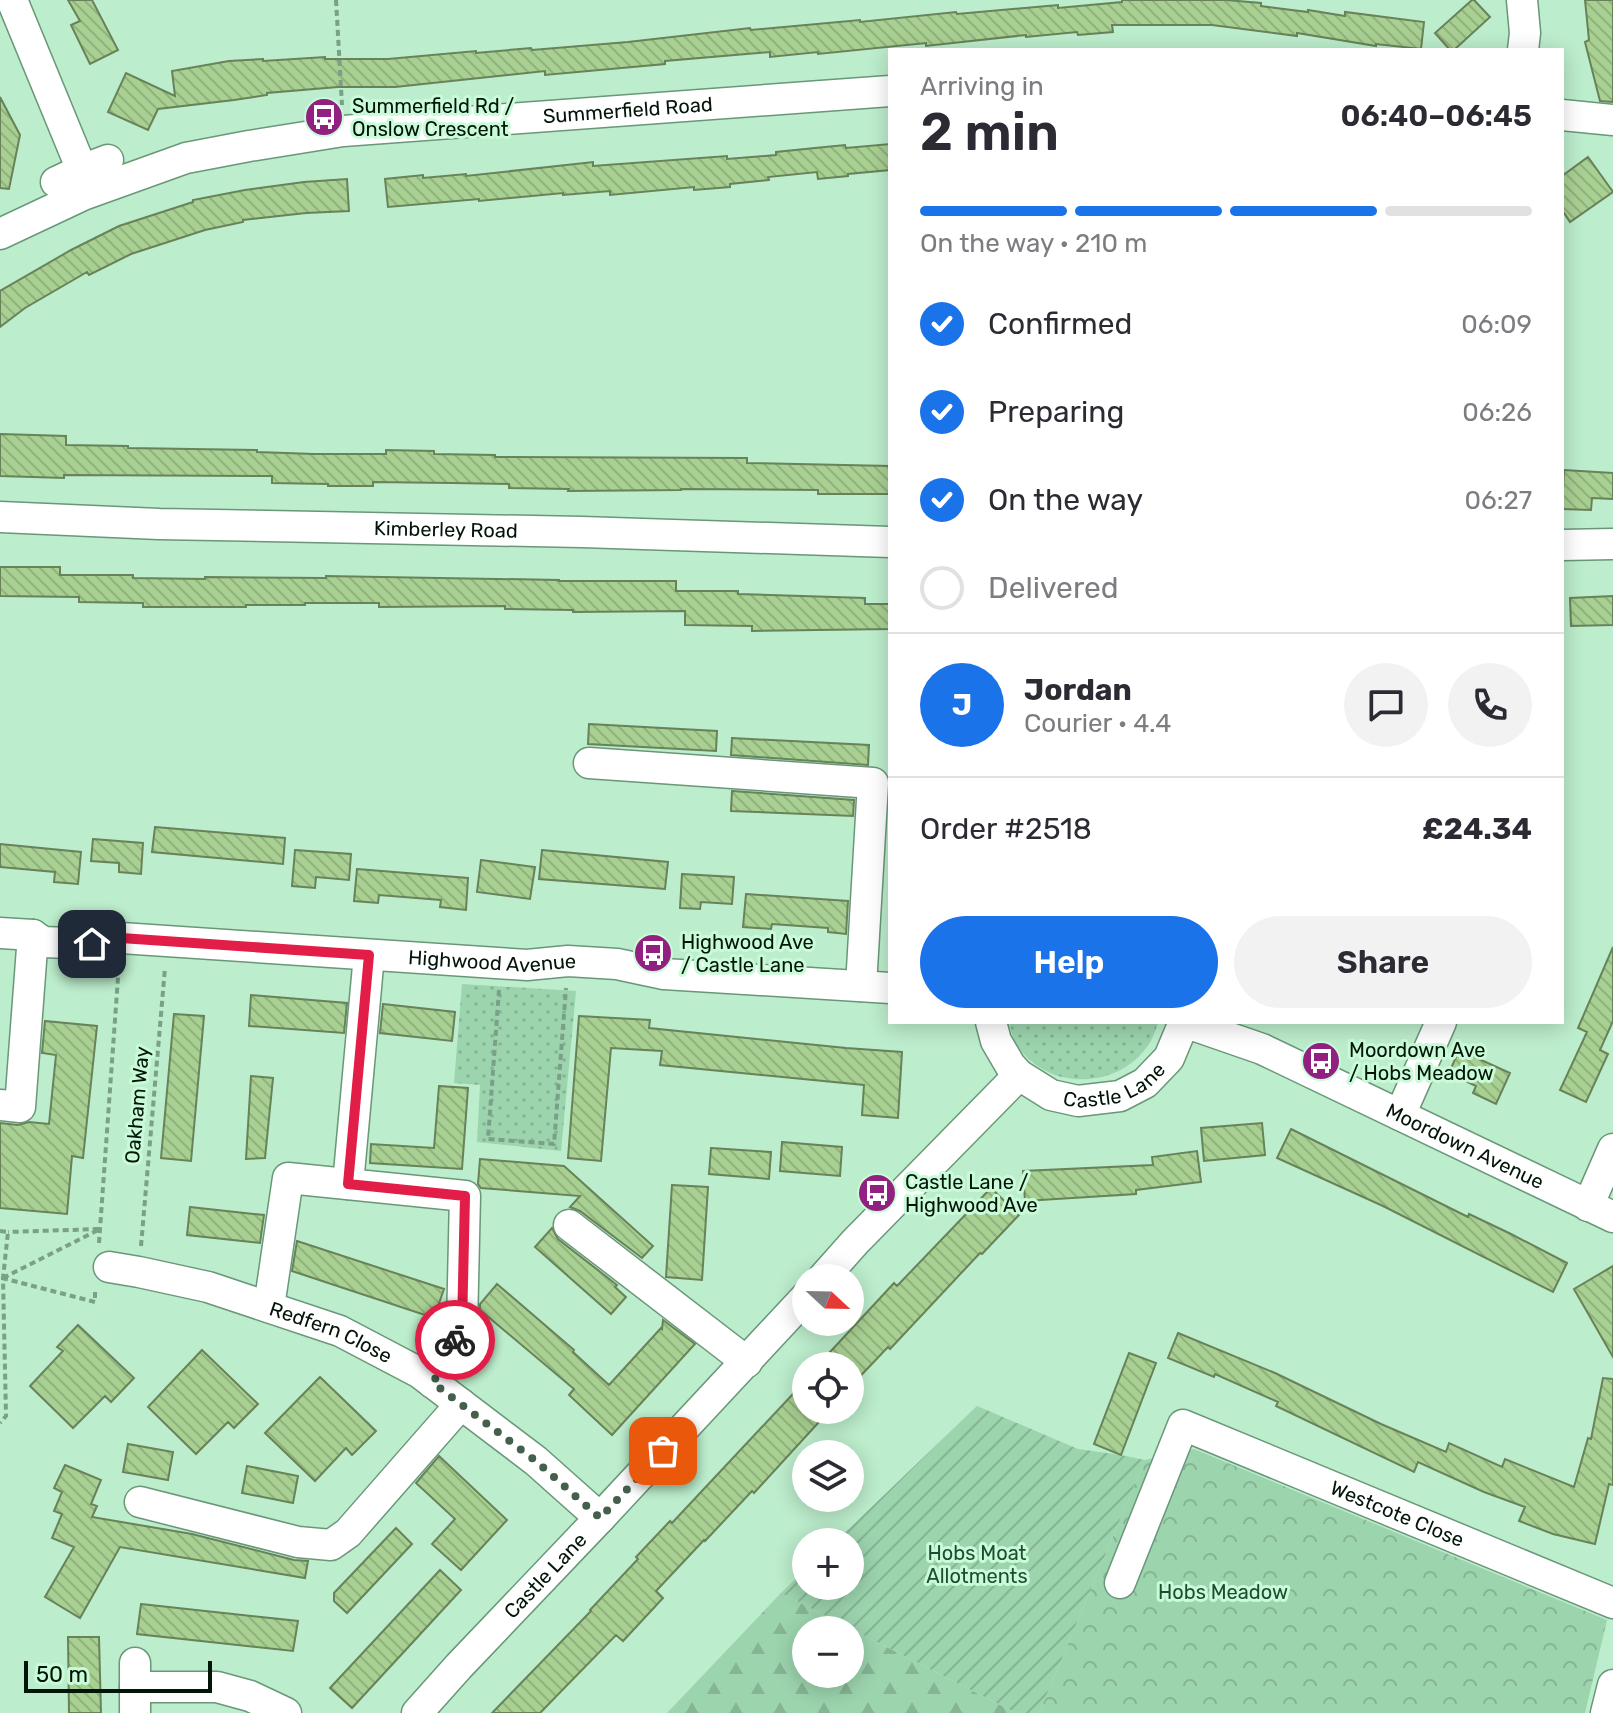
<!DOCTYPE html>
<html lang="en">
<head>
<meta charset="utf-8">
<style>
  body { margin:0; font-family:Rubik,sans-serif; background:#f2f2f3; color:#2b2b33; height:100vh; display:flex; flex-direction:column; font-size:30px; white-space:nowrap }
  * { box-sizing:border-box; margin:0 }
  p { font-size:26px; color:#7c7c81 }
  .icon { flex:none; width:44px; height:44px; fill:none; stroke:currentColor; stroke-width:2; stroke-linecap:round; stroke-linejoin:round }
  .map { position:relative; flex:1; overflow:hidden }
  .side { position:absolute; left:888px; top:48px; width:676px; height:976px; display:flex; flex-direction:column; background:#fff; border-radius:0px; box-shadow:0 4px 20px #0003 }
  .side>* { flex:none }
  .needle { width:52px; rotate:112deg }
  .tools { position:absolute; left:792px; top:1264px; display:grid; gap:16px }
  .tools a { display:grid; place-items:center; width:72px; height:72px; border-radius:50%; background:#fff; box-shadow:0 4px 20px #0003; font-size:40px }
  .scale { position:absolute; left:24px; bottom:20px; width:188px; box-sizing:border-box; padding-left:8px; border:4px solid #031409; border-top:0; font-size:22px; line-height:28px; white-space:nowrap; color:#031409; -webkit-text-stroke:6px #c9fbd9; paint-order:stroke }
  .pin { position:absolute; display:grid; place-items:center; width:68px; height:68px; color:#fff; margin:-34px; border-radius:16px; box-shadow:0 4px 12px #0006 }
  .courier { position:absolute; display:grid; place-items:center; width:80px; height:80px; margin:-40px; border:6px solid #e11d48; border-radius:50%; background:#fff; color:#222; box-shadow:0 2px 10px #0007 }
  .head em { font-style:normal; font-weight:600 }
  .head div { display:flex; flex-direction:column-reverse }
  .head { display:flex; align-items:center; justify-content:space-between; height:136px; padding:0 32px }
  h1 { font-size:52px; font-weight:600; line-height:60px }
  .bar { display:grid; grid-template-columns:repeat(4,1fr); gap:12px 8px; align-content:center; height:96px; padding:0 32px }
  .bar i { height:10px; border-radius:6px; background:#e1e1e2 }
  .bar .on { background:#1a73e8 }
  .bar p { grid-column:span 4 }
  .line { display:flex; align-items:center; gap:20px; padding:0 32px; border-top:2px solid #e1e1e2 }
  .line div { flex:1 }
  .round { display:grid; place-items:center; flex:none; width:84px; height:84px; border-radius:42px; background:#f2f2f3 }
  ol { padding:0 32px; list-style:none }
  li { display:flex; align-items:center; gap:24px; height:88px }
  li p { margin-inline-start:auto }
  li .icon { padding:8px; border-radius:50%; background:#1a73e8; color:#fff; stroke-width:4 }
  li:last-child { color:#7c7c81 }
  li i { width:44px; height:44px; border:4px solid #e1e1e2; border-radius:50% }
  .button { display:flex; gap:16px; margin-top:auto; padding:16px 32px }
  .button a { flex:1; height:92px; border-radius:48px; background:#1a73e8; color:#fff; font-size:32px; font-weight:600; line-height:92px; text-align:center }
  .button a+a { background:#f2f2f3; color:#2b2b33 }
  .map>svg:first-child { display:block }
  .grass { fill:url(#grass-dots) }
  .forest { fill:url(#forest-firs); fill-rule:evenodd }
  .park { fill:url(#park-crowns) }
  .garden { fill:url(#garden-furrows) }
  .building { fill:url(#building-back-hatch); stroke:#688259; stroke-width:2 }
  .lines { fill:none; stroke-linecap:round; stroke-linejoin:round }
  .minor-casing { stroke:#699778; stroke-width:33 }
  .path { stroke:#7aa087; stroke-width:4; stroke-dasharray:6 4; stroke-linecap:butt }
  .minor { stroke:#fff; stroke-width:30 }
  .done { stroke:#44604d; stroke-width:8; stroke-dasharray:0 14.4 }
  .route { stroke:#e11d48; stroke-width:10 }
  .labels { text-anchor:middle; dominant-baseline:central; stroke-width:6; stroke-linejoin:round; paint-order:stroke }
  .poi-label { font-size:20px; fill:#031409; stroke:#c9fbd9; text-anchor:start }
  .street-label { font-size:20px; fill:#031409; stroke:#c9fbd9 }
  .park-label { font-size:20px; fill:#1c4d30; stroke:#c9fbd9 }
</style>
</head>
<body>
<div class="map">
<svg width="1613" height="1713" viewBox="0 0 1613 1713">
  <defs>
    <pattern id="grass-dots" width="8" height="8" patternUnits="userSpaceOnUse" patternTransform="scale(2)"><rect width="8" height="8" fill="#9cd4ae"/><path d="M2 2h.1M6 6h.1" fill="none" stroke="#85b594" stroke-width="1.8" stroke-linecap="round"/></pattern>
    <pattern id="forest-firs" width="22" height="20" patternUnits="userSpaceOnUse" patternTransform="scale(2)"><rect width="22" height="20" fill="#9cd4ae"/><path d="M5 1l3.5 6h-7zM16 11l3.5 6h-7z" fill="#85b594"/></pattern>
    <pattern id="park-crowns" width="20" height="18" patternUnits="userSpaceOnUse" patternTransform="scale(2)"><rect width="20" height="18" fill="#9cd4ae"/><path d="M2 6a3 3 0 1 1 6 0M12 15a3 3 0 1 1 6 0" fill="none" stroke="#85b594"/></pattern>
    <pattern id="garden-furrows" width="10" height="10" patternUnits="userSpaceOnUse" patternTransform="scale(2)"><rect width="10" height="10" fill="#9cd4ae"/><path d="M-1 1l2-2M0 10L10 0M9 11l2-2" fill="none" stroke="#85b594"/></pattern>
    <pattern id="building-back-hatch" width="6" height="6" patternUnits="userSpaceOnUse" patternTransform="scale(2)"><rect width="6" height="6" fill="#a9d093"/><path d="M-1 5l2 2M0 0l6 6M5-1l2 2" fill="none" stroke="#90b27d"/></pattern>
  </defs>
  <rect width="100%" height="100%" fill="#bcedcc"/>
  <path class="grass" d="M 462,984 L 576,991 L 561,1151 L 477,1142 L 480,1085 L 454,1083 Z
    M 1009,1022 L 1158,1022 C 1142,1089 1047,1100 1014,1040 C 1012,1035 1010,1027 1009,1022 Z"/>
  <path class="forest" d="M 781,1593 L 1016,1713 L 667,1713 ZM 806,1630 L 850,1630 L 850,1674 L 806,1674 Z"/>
  <path class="park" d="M 1194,1449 L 1607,1620 L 1585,1713 L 1039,1713 L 1145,1460 Z"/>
  <path class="garden" d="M 977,1406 L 1078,1449 L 1121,1455 L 1145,1460 L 1039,1713 L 1016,1713 L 781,1593 L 806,1569 L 806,1586 L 850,1586 L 850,1542 L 835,1542 Z"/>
  <path class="building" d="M 68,0 L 92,0 L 118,50 L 90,64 L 71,25 L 80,21 Z
    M 1122,0 L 1226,0 L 1261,3 L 1261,6 L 1308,12 L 1308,10 L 1345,16 L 1345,12 L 1424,22 L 1421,49 L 1376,44 L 1376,46 L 1297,33 L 1297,36 L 1212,25 L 1112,25 L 1113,32 L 1078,35 L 1077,32 L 1026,37 L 1026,35 L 926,46 L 926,43 L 818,54 L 818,52 L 770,57 L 770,52 L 665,61 L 665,64 L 545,75 L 545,71 L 395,87 L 338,87 L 267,93 L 267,95 L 234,100 L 158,109 L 148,130 L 108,112 L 126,73 L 175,96 L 172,71 L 229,61 L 263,59 L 263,61 L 325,57 L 325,59 L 388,59 L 476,51 L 476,53 L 531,48 L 532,50 L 628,42 L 750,28 L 751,30 L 860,20 L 860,22 L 956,12 L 957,14 L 1058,5 L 1058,8 L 1122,2 Z
    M 1472,0 L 1474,0 L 1490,17 L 1454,50 L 1450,50 L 1435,33 Z
    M 1585,0 L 1613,0 L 1613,102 L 1600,101 L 1585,42 L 1589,40 Z
    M 0,97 L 20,135 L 9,189 L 0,188 Z
    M 890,144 L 890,170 L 848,174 L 848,176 L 818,179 L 817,172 L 768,177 L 769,180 L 730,184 L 730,187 L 694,190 L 694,187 L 610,195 L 610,191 L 563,195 L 563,193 L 479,201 L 479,199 L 388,207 L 385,179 L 423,175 L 423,178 L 466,174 L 466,176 L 593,162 L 593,166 L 727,156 L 727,159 L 776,155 L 776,152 L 815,148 L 845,145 L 846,148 Z
    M 1588,157 L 1613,192 L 1570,222 L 1562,210 L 1562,176 Z
    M 347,179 L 349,211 L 306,213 L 243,220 L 243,222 L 205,230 L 131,254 L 89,275 L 87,272 L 25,308 L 0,327 L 0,291 L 71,250 L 119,226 L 193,202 L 193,200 L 245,190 L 304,182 Z
    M 0,434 L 66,436 L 66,445 L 128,446 L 128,448 L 257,450 L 257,452 L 314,454 L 386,454 L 386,450 L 434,451 L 434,454 L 495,455 L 495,457 L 747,458 L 747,463 L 890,466 L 890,494 L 818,494 L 818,490 L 681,489 L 681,490 L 568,491 L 569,489 L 509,488 L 509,484 L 452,483 L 373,482 L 373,486 L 328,486 L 328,484 L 272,483 L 272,476 L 64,475 L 64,478 L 0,476 Z
    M 1564,470 L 1613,473 L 1613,499 L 1592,498 L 1591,510 L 1562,509 Z
    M 0,567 L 60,567 L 60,575 L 133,575 L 133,578 L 205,579 L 205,577 L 326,578 L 326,576 L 559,580 L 559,581 L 676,581 L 676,591 L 738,591 L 738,594 L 865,598 L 865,604 L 890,604 L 890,629 L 752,631 L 752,626 L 685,625 L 685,611 L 573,612 L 573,610 L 505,609 L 505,606 L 379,607 L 379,603 L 305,603 L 305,605 L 246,605 L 246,607 L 143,607 L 143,603 L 79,602 L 79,597 L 0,596 Z
    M 1613,596 L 1613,625 L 1571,626 L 1570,598 Z
    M 589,724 L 717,731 L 716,751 L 588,744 Z
    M 732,738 L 869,745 L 868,765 L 731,755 Z
    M 732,791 L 854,800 L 853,816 L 731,811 Z
    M 155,827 L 285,838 L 283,864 L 152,852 Z
    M 93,839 L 143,843 L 141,874 L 119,872 L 119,863 L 91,861 Z
    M 0,844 L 81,852 L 78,884 L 54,882 L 55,872 L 0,867 Z
    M 295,850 L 351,854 L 349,880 L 316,877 L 315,888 L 292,886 Z
    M 542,850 L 668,862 L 665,889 L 539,879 Z
    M 481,860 L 535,867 L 530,899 L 477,892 Z
    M 357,869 L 468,878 L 466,910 L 440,907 L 441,900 L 379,895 L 378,903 L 354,901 Z
    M 682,874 L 734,877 L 732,904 L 701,902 L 700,909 L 680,908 Z
    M 746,894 L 848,901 L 846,934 L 828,932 L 828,928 L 772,924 L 771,929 L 743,927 Z
    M 1613,947 L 1613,1021 L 1600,1050 L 1608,1054 L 1586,1102 L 1560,1090 L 1587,1032 L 1578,1028 Z
    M 251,995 L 347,1003 L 344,1033 L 249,1026 Z
    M 383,1004 L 455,1012 L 452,1041 L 380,1033 Z
    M 174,1014 L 204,1016 L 191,1161 L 161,1158 Z
    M 579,1016 L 650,1020 L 649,1028 L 846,1048 L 902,1052 L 898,1118 L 862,1115 L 864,1085 L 660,1065 L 662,1051 L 611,1048 L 601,1161 L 568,1158 Z
    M 45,1021 L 97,1026 L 83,1158 L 72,1156 L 67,1214 L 0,1208 L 0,1123 L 18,1125 L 29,1122 L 49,1124 L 56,1055 L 42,1053 Z
    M 1459,1050 L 1510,1073 L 1496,1104 L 1473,1093 L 1476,1086 L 1449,1073 Z
    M 251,1076 L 273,1078 L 265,1158 L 246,1159 Z
    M 439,1086 L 468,1088 L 462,1169 L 370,1163 L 371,1144 L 434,1148 Z
    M 1262,1123 L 1265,1155 L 1204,1161 L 1201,1128 Z
    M 1291,1129 L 1468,1217 L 1469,1214 L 1511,1234 L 1567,1263 L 1553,1292 L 1383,1206 L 1277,1158 Z
    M 782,1142 L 842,1147 L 840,1176 L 780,1171 Z
    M 711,1148 L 771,1152 L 769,1179 L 709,1174 Z
    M 1197,1151 L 1201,1182 L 1136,1190 L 1136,1194 L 1025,1201 L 1023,1171 L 1153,1165 L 1152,1157 Z
    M 480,1159 L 564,1166 L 653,1246 L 642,1258 L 580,1211 L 570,1207 L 580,1196 L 481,1188 L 478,1184 Z
    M 672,1185 L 708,1187 L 702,1280 L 666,1277 Z
    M 991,1188 L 1019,1215 L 982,1254 L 980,1253 L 890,1349 L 888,1347 L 850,1387 L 850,1366 L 817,1366 L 894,1283 L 897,1286 Z
    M 190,1207 L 264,1215 L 260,1243 L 187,1235 Z
    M 552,1228 L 558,1239 L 617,1285 L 615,1287 L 626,1297 L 611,1314 L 535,1247 Z
    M 297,1241 L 444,1289 L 434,1318 L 292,1271 Z
    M 1613,1266 L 1613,1357 L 1574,1289 Z
    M 497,1284 L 574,1350 L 573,1352 L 609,1385 L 661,1328 L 662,1329 L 663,1320 L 695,1344 L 612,1435 L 569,1395 L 574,1389 L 480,1310 L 480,1304 Z
    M 78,1325 L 134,1378 L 111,1402 L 105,1396 L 73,1428 L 30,1386 L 63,1351 L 57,1347 Z
    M 1178,1333 L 1275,1373 L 1381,1424 L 1446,1452 L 1449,1443 L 1502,1467 L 1505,1459 L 1574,1487 L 1588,1438 L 1591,1439 L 1603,1378 L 1613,1379 L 1613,1485 L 1609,1484 L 1595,1544 L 1553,1534 L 1519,1521 L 1525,1507 L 1484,1492 L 1418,1462 L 1414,1472 L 1276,1406 L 1278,1402 L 1215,1374 L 1214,1377 L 1168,1358 Z
    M 202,1350 L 258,1404 L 234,1428 L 228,1422 L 196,1454 L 148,1407 Z
    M 1129,1353 L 1156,1363 L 1121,1455 L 1094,1444 Z
    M 320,1377 L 376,1431 L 352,1455 L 346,1448 L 315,1481 L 265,1433 Z
    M 806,1380 L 806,1410 L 830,1410 L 754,1493 L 752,1491 L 705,1541 L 704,1540 L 656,1591 L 663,1598 L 623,1641 L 616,1635 L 540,1713 L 492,1713 L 591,1611 L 590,1610 L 638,1559 L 636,1557 L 670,1521 L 672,1523 Z
    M 128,1444 L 173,1452 L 168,1480 L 123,1472 Z
    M 439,1456 L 507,1520 L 461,1570 L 432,1544 L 455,1519 L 416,1483 Z
    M 65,1465 L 101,1480 L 91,1504 L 97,1506 L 92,1517 L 192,1534 L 294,1560 L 308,1561 L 305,1578 L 120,1547 L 80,1618 L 45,1597 L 74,1547 L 52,1538 L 62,1514 L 54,1511 L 62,1492 L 54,1488 Z
    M 247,1466 L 298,1476 L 293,1503 L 242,1493 Z
    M 396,1528 L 412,1544 L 347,1613 L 334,1601 L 334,1593 Z
    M 440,1570 L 461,1590 L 352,1708 L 330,1688 Z
    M 141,1604 L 298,1621 L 293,1651 L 137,1634 Z
    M 68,1637 L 99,1637 L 101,1713 L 69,1713 Z"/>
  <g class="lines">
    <defs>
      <g id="minor">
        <path d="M 12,0 L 82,170"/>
        <path d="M 1522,0 L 1525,33 L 1523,50"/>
        <path d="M 1562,115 L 1613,120"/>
        <path d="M 56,182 L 82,170 L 108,160"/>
        <path id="s1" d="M 0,234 L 83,195 L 186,158 L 249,146 L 343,131 L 890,91"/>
        <path id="s2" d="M 0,517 L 159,524 L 582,532 L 890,542"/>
        <path d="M 1562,545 L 1613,544"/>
        <path d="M 589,763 L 873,783 L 861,986"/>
        <path id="s3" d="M 0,933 L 33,935 L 43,942 L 69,943 L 92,944 L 121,938 L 527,965 L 568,961 L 617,964 L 664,974 L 890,988"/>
        <path id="s4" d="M 991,1022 L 996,1041 L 1010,1065 L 1019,1075 L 1051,1095 L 1078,1101 L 1120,1096 L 1145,1083 L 1169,1058 L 1184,1022 L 1262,1049 L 1613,1217"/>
        <path d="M 0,1105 L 20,1107 L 33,935"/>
        <path d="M 1400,1115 L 1441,1022"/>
        <path d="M 348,1184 L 369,955"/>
        <path d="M 1588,1206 L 1613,1149"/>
        <path d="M 569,1225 L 747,1362"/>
        <path id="s5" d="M 109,1267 L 139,1272 L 208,1287 L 340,1331 L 420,1373 L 536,1461 L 600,1518"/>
        <path d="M 823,1278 L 855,1242 L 1019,1075"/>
        <path d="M 269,1307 L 288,1178 L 465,1196 L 462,1326 L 433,1383"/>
        <path d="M 140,1502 L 298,1542 L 331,1545 L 348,1533 L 461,1404"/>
        <path id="s6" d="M 1120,1583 L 1183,1425 L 1613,1603"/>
        <path d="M 135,1663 L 135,1713"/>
        <path d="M 135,1687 L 217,1687 L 250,1696 L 286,1713"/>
        <path id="s7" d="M 417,1713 L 459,1666 L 600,1518 L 806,1297"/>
        <path d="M 1606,1713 L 1613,1685"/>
      </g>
    </defs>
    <use href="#minor" class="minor-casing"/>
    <path class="path" d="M 336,0 L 342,105
      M 499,990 L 488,1139 L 554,1144 L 566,988
      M 0,1231 L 8,1232 L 3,1278 L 6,1416 L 0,1423
      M 99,1243 L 119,964
      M 141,1246 L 165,968
      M 2,1278 L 95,1302 L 95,1290
      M 3,1278 L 100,1229 L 8,1232"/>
    <use href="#minor" class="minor"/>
  </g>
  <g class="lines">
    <path class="done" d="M 455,1340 L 433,1383 L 536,1461 L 600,1518 L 663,1451"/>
    <path class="route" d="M 92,944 L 121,938 L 369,955 L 348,1184 L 465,1196 L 462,1326 L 455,1340"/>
  </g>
  <defs>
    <symbol id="bus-disc" viewBox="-11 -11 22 22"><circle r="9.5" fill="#912081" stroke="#c9fbd9"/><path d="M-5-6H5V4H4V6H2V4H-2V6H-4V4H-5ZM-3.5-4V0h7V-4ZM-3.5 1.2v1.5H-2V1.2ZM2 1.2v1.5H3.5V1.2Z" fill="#fff"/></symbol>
  </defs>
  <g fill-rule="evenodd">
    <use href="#bus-disc" x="302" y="95" width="44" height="44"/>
    <use href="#bus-disc" x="631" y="931" width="44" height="44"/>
    <use href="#bus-disc" x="1299" y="1039" width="44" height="44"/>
    <use href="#bus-disc" x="855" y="1171" width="44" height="44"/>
  </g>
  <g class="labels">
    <g class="poi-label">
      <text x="352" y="106">Summerfield Rd /<tspan x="352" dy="23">Onslow Crescent</tspan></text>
      <text x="681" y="942">Highwood Ave<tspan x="681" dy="23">/ Castle Lane</tspan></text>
      <text x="1349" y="1050">Moordown Ave<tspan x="1349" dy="23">/ Hobs Meadow</tspan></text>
      <text x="905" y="1182">Castle Lane /<tspan x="905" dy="23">Highwood Ave</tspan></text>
    </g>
    <g class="street-label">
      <text stroke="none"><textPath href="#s1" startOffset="646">Summerfield Road</textPath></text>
      <text stroke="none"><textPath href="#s2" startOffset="446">Kimberley Road</textPath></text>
      <text stroke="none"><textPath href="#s3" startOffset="496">Highwood Avenue</textPath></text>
      <text stroke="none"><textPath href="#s4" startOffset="166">Castle Lane</textPath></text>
      <text transform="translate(137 1105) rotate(-85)">Oakham Way</text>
      <text stroke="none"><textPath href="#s4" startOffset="578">Moordown Avenue</textPath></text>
      <text stroke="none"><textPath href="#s5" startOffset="232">Redfern Close</textPath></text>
      <text stroke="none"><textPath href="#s6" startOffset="402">Westcote Close</textPath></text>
      <text stroke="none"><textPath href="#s7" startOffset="188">Castle Lane</textPath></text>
    </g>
    <g class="park-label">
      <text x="977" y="1553">Hobs Moat<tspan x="977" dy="23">Allotments</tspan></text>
      <text x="1223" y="1592">Hobs Meadow</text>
    </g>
  </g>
</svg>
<div class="tools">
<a><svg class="needle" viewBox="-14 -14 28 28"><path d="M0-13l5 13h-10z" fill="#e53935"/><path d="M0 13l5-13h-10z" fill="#7c7c81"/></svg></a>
<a><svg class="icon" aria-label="locate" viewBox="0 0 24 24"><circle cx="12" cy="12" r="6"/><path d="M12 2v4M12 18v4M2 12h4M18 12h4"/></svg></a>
<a><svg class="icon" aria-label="layers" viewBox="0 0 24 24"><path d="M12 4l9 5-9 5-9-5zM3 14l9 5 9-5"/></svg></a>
<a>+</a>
<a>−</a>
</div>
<div class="scale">50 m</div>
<div class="pin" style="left:663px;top:1451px;background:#ea580c"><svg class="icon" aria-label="bag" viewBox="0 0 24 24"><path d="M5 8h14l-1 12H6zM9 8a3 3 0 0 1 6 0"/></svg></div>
<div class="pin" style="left:92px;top:944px;background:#1f2937"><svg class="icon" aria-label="home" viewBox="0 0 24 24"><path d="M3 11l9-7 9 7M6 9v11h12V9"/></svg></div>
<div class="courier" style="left:455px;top:1340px"><svg class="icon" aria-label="bike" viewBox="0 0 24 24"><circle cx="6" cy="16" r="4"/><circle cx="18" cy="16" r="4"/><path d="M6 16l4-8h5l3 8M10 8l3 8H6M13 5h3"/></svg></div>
<section class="side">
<div class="head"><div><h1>2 min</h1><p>Arriving in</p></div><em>06:40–06:45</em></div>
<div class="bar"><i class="on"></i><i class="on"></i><i class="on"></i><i></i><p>On the way · 210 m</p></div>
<ol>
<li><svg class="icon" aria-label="check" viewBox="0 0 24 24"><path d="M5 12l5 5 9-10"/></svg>Confirmed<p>06:09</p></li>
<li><svg class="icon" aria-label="check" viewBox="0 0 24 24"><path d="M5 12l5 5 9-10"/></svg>Preparing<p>06:26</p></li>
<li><svg class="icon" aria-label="check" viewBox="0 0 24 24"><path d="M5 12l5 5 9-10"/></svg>On the way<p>06:27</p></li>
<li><i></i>Delivered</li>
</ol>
<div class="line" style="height:144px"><b class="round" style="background:#1a73e8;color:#fff">J</b><div><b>Jordan</b><p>Courier · 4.4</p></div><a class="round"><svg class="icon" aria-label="chat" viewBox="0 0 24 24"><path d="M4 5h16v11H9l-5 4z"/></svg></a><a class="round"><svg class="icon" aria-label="phone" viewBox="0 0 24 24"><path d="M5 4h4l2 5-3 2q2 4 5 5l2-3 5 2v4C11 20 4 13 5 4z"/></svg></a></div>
<div class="line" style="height:104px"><div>Order #2518</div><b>£24.34</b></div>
<div class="button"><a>Help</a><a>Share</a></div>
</section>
</div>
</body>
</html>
